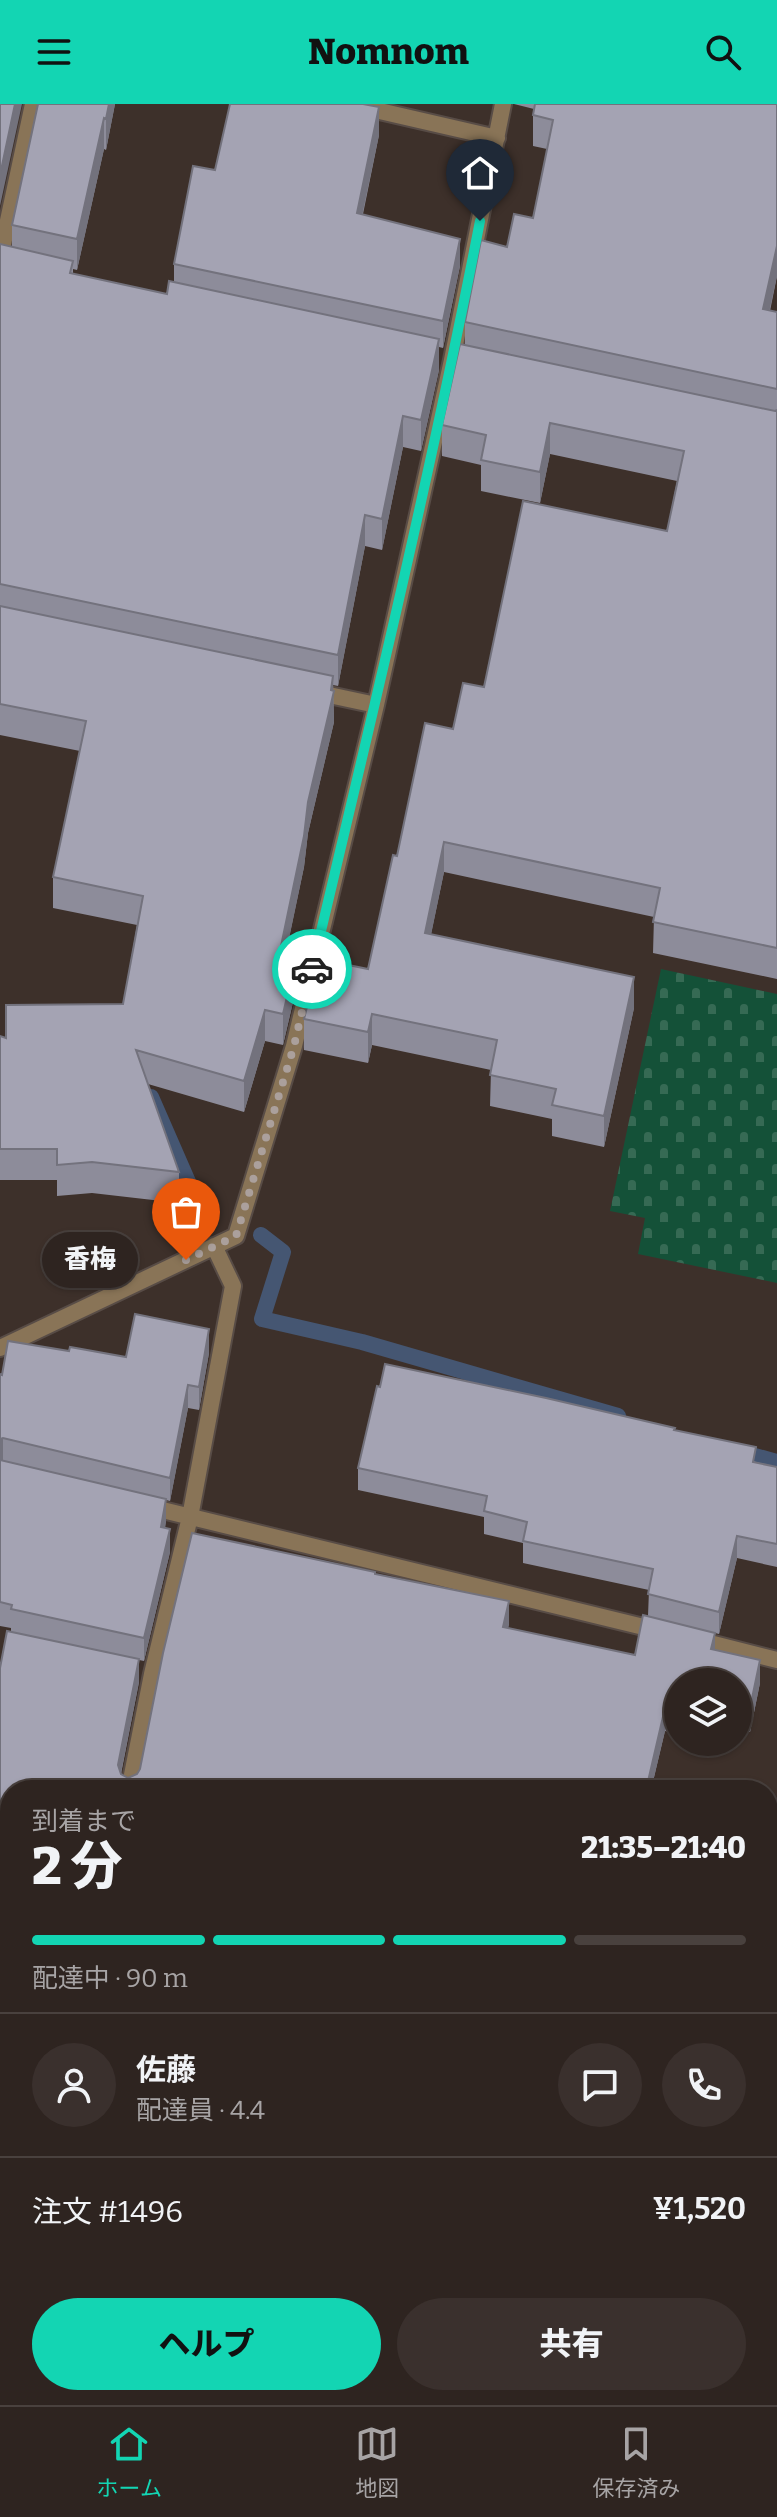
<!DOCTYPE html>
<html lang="ja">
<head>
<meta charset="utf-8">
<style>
  body { margin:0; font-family:Bitter,"Noto Sans JP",serif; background:#3a302d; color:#f1f3f6; height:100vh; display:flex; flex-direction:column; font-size:30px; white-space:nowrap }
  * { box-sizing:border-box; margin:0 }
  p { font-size:26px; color:#a7a4a5 }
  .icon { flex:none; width:44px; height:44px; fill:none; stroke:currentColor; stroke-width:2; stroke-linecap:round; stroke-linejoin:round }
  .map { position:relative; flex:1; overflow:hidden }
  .panel { position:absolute; left:0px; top:1676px; width:778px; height:626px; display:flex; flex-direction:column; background:#2e2420; border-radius:32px 32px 0 0; box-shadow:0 2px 6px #0004,0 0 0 2px #49413e }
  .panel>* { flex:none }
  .controls { position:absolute; left:664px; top:1564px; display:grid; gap:16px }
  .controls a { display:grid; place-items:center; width:88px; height:88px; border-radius:50%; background:#2e2420; box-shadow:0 2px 6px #0004,0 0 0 2px #49413e; font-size:40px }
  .pin { position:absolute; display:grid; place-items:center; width:68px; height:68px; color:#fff; margin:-82px -34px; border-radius:50% 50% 50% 0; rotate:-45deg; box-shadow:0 0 8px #0007 }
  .pin .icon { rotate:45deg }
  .courier { position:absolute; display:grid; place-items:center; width:80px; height:80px; margin:-40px; border:6px solid #13d5b3; border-radius:50%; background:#fff; color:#222; box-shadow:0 2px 10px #0007 }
  .bubble { position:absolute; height:56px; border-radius:28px; background:#2e2420; box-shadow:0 2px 6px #0004,0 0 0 2px #49413e; font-size:26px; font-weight:800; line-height:56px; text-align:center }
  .overview em { font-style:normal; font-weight:800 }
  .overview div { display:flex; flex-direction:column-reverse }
  .overview { display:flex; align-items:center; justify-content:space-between; height:136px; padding:0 32px }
  h1 { font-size:52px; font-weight:800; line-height:60px }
  .bar { display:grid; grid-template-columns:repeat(4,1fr); gap:12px 8px; align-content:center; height:96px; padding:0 32px }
  .bar i { height:10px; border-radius:6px; background:#49413e }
  .bar .current { background:#13d5b3 }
  .bar p { grid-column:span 4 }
  .line { display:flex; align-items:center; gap:20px; padding:0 32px; border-top:2px solid #49413e }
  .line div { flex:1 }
  .round { display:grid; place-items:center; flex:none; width:84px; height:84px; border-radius:42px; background:#3a302d }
  .button { display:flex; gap:16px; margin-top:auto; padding:16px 32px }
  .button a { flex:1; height:92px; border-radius:48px; background:#13d5b3; color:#111; font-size:32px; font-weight:800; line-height:92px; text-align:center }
  .button a+a { background:#3a302d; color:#f1f3f6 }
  header { display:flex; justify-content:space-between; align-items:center; height:104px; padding:0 32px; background:#13d5b3; color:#111; font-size:36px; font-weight:800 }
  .menu { display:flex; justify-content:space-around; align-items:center; height:112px; border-top:2px solid #49413e; background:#2e2420; font-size:22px; color:#a7a4a5 }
  .menu a { display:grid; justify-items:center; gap:4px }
  .menu .current { color:#13d5b3 }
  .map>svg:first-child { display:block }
  .cemetery { fill:url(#cemetery-stones) }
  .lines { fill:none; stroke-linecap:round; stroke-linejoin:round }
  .stream { stroke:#455672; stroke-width:16 }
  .street-casing { stroke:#584c46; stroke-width:20 }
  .primary-casing { stroke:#584c46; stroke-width:24 }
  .street { stroke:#897457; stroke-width:16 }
  .primary { stroke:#dfb377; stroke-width:20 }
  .wall { fill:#8d8c9a }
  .shaded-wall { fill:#73727d }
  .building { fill:#a4a3b3; stroke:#73727d; stroke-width:2 }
  .done { stroke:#aba09c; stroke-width:8; stroke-dasharray:0 14.4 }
  .route { stroke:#13d5b3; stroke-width:10 }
</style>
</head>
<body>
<header><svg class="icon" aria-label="menu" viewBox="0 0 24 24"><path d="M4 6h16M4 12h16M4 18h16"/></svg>Nomnom<svg class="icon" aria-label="search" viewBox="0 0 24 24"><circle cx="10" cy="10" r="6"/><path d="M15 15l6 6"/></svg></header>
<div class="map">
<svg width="777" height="2301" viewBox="0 0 777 2301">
  <defs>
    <pattern id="cemetery-stones" width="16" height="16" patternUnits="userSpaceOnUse" patternTransform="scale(2)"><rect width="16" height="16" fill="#145138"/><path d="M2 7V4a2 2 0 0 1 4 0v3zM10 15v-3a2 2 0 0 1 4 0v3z" fill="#366a54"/></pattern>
  </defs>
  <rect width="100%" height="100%" fill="#3d302a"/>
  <path class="cemetery" d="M 661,865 L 777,890 L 777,1179 L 638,1150 L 645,1114 L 610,1107 Z"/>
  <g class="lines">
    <path class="stream" d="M 151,993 L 199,1103
      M 261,1131 L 283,1148 L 262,1215 L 362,1238 L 618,1312
      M 737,1347 L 777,1358"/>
    <defs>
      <path id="street" d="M 349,0 L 497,34
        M 0,154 L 33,0
        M 315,588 L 376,601
        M 0,1244 L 236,1132 L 294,942 L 376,601 L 452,256 L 503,0
        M 146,1402 L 660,1527
        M 694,1535 L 777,1556
        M 129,1686 L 152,1570 L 190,1413 L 233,1182 L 214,1142"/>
      <path id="primary" d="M 0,1837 L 10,1839
        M 768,2007 L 777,2009"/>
    </defs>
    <use href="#street" class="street-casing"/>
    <use href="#primary" class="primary-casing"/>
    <use href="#street" class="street"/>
    <use href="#primary" class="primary"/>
  </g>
  <path class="wall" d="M 38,0 L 115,0 L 106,46 L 104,45 L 77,166 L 73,165 L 73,170 L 167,190 L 174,178 L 174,160 L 215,66 L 379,31 L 363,110 L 460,162 L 443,244 L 439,243 L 439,266 L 421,347 L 403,343 L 382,446 L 365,442 L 338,582 L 333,581 L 334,618 L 308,729 L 304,763 L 286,848 L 297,881 L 283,941 L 265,937 L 244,1008 L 148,980 L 179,1068 L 179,1099 L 92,1089 L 57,1092 L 57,1076 L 0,1076 L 0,932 L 6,934 L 123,900 L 137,821 L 53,804 L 53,773 L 80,647 L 0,631 L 0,140 L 12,143 L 12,121 Z
    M 514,0 L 777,0 L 777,172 L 770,207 L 777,208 L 777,875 L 653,849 L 654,813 L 444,768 L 431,830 L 634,904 L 604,1043 L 552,1032 L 552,1015 L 490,1002 L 491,966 L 372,941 L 368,959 L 304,946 L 304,915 L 368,865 L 397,752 L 453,625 L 484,583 L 667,427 L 677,377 L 550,350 L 540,399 L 481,387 L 481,361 L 442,352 L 442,321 L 465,241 L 465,218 L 507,143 L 533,114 L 547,45 L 533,42 L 533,11 L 534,5 Z
    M 69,1247 L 126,1253 L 209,1249 L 199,1306 L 188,1304 L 170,1397 L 166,1396 L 165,1424 L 170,1448 L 144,1557 L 139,1556 L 139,1578 L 121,1670 L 128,1674 L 137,1670 L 375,1471 L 509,1520 L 508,1524 L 635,1551 L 648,1512 L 649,1486 L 523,1459 L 523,1439 L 484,1430 L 484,1413 L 358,1386 L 358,1364 L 675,1326 L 756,1358 L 777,1363 L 777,1463 L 737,1454 L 719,1530 L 715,1529 L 715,1546 L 760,1579 L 750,1628 L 738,1625 L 738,1578 L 678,1578 L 678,1611 L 673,1610 L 669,1628 L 665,1627 L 651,1686 L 10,1686 L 10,1743 L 0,1740 L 0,1564 L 11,1527 L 11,1524 L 0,1522 L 0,1270 Z
    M 10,1764 L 10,1807 L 6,1807 L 6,1783 Z
    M 0,1872 L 10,1875 L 10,2259 L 0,2256 Z"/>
  <path class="shaded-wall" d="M 15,0 L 22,0 L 0,102 L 0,71 Z
    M 109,0 L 115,0 L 106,46 L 106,15 Z
    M 379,3 L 379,31 L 357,136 L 357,109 Z
    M 104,14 L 104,45 L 77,166 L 77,135 Z
    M 460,135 L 460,162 L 443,244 L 443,217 Z
    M 777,142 L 777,172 L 763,236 L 763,205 Z
    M 439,235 L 439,266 L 421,347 L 421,316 Z
    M 403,312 L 403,343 L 382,446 L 382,415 Z
    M 550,319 L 550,350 L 540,399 L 540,368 Z
    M 365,411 L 365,442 L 338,582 L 338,551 Z
    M 333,572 L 334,618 L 308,729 L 304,763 L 280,878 L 280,847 Z
    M 444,738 L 444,768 L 425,860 L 425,829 Z
    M 297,850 L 297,881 L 283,941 L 283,910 Z
    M 634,873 L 634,904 L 604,1043 L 604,1012 Z
    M 265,906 L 265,937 L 244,1008 L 244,977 Z
    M 372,910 L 372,941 L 368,959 L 368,928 Z
    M 209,1225 L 209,1249 L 199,1306 L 199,1283 Z
    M 188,1281 L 188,1304 L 170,1397 L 170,1374 Z
    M 3,1334 L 3,1357 L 0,1358 L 0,1335 Z
    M 166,1395 L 166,1419 L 161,1446 L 161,1423 Z
    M 170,1425 L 170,1448 L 144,1557 L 144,1534 Z
    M 737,1432 L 737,1454 L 719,1530 L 719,1508 Z
    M 509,1497 L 509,1520 L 503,1546 L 503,1523 Z
    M 715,1529 L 715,1552 L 711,1545 Z
    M 139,1555 L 139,1578 L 118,1684 L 118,1661 Z
    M 760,1556 L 760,1579 L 750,1628 L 750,1604 Z
    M 673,1587 L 673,1610 L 669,1628 L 669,1605 Z
    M 665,1604 L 665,1627 L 651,1686 L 646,1686 Z"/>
  <path class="building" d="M 0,0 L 15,0 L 0,71 Z
    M 38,0 L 109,0 L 106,15 L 104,14 L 77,135 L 12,121 Z
    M 230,0 L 363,0 L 379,3 L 357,109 L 460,135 L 443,217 L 174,160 L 193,62 L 215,66 Z
    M 535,0 L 777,0 L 777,142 L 763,205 L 777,208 L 777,285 L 465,218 L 481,136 L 507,143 L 514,110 L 533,114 L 553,16 L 533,11 Z
    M 0,140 L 73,157 L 70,169 L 167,190 L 169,177 L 439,235 L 421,316 L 403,312 L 382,415 L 365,411 L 338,551 L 0,480 Z
    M 460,240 L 775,307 L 777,306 L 777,844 L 653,818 L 660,784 L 444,738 L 425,829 L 634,873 L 604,1012 L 552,1001 L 556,985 L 490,971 L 497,936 L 372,910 L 368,928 L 304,915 L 319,855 L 368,865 L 393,751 L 397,752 L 425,619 L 453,625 L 463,579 L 484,583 L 523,397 L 667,427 L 684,347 L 550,319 L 540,368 L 481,356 L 486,331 L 442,321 Z
    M 0,502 L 333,572 L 331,586 L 334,587 L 308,698 L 304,732 L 280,847 L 297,850 L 283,910 L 265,906 L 244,977 L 136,946 L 179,1068 L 92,1058 L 57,1061 L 57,1045 L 0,1045 L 0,932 L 6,934 L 6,901 L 123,900 L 143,792 L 53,773 L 86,617 L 0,600 Z
    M 135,1210 L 209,1225 L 199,1283 L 188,1281 L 170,1374 L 3,1334 L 0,1335 L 0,1270 L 2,1271 L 8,1237 L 69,1247 L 70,1243 L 126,1253 Z
    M 385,1260 L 546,1294 L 675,1324 L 674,1326 L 756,1343 L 753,1358 L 777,1363 L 777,1440 L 737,1432 L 719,1508 L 648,1490 L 653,1465 L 523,1437 L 527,1418 L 484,1407 L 487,1392 L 358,1364 L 377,1282 L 380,1283 Z
    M 0,1356 L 166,1395 L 161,1423 L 170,1425 L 144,1534 L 11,1505 L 12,1501 L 0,1498 Z
    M 192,1429 L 375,1468 L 375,1470 L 509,1497 L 503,1523 L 635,1551 L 643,1511 L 715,1529 L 711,1545 L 760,1556 L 750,1604 L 738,1602 L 738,1578 L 678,1578 L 678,1588 L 673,1587 L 669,1605 L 665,1604 L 646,1686 L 10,1686 L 10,1720 L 0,1717 L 0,1564 L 7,1527 L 139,1555 L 118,1661 L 121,1670 L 128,1674 L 137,1670 L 140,1665 L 163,1549 Z
    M 10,1764 L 10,1784 L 6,1783 Z
    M 0,1872 L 10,1875 L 10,2220 L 0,2217 Z
    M 768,2249 L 777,2251 L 777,2301 L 399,2301 L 401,2292 L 768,2292 Z
    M 127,2292 L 169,2292 L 206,2301 L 124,2301 Z"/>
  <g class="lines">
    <path class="done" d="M 186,1156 L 236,1132 L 294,942 L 312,865"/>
    <path class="route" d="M 312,865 C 371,617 431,368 480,117"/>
  </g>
</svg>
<div class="controls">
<a><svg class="icon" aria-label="layers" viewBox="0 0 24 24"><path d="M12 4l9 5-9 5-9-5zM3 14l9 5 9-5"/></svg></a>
</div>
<div class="pin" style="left:186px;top:1156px;background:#ea580c"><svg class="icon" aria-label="bag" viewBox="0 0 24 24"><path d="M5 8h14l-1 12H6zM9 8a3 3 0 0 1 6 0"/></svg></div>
<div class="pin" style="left:480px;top:117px;background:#1f2937"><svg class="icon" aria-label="home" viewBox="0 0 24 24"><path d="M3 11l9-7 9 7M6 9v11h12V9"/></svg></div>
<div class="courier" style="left:312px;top:865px"><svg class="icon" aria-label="car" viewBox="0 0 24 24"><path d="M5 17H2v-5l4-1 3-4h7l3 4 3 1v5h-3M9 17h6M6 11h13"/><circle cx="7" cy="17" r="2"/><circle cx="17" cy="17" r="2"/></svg></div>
<div class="bubble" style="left:42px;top:1128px;width:96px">香梅</div>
<section class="panel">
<div class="overview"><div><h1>2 分</h1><p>到着まで</p></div><em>21:35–21:40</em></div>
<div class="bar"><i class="current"></i><i class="current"></i><i class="current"></i><i></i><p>配達中 · 90 m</p></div>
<div class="line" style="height:144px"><a class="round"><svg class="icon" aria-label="person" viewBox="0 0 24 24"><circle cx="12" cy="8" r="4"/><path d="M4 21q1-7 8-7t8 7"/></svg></a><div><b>佐藤</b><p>配達員 · 4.4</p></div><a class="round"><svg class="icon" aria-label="chat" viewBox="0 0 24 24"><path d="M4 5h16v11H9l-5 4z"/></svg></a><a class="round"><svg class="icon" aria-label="phone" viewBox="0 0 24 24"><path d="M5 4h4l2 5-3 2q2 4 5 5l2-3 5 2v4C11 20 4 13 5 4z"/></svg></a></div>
<div class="line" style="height:104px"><div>注文 #1496</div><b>¥1,520</b></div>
<div class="button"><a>ヘルプ</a><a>共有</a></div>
</section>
</div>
<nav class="menu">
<a class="current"><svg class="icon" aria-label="home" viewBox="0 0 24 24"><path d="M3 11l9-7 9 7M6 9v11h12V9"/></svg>ホーム</a>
<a><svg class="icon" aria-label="map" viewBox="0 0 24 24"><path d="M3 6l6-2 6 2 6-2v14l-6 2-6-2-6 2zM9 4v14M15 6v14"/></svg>地図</a>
<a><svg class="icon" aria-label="saved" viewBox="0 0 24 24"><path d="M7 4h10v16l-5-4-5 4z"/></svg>保存済み</a>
</nav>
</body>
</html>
